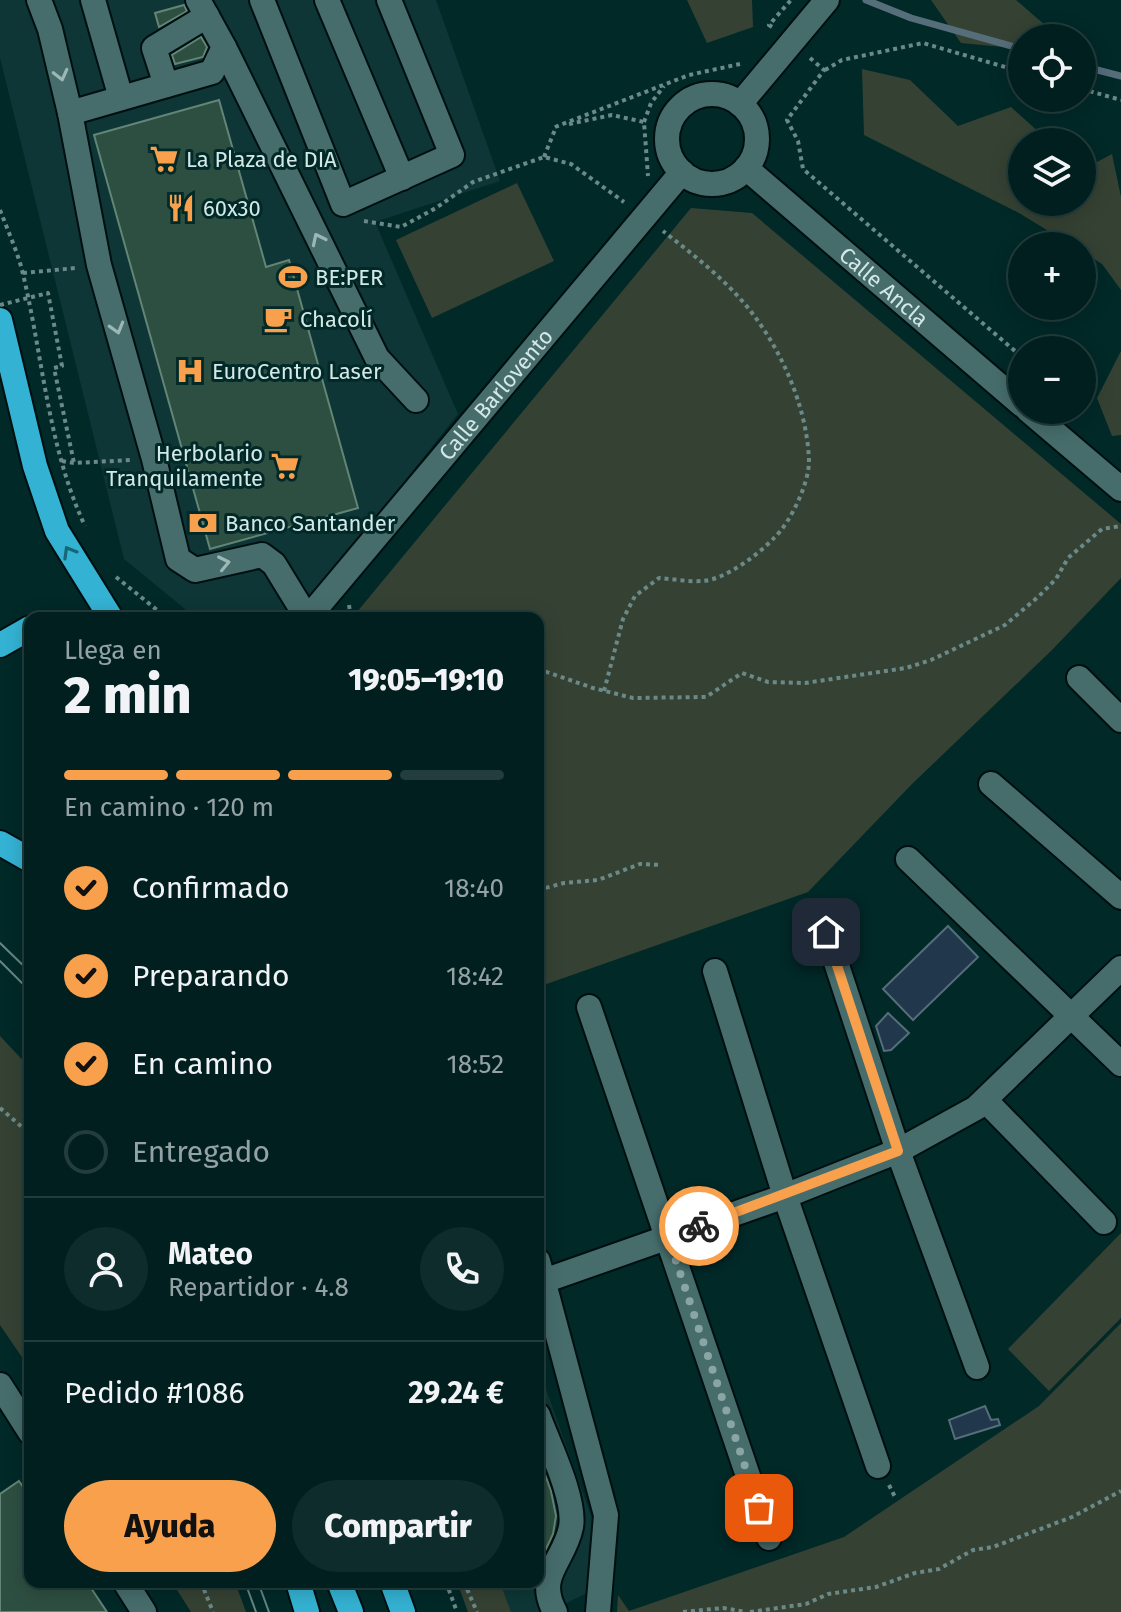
<!DOCTYPE html>
<html lang="es">
<head>
<meta charset="utf-8">
<style>
  body { margin:0; font-family:"Fira Sans",sans-serif; background:#0e2c2b; color:#f1f3f6; height:100vh; display:flex; flex-direction:column; font-size:30px; white-space:nowrap }
  * { box-sizing:border-box; margin:0 }
  p { font-size:26px; color:#95a2a4 }
  .icon { flex:none; width:44px; height:44px; fill:none; stroke:currentColor; stroke-width:2; stroke-linecap:round; stroke-linejoin:round }
  .map { position:relative; flex:1; overflow:hidden }
  .details { position:absolute; left:24px; top:612px; width:520px; height:976px; display:flex; flex-direction:column; background:#001f1e; border-radius:16px; box-shadow:0 4px 20px #0003,0 0 0 2px #223d3c }
  .details>* { flex:none }
  .controls { position:absolute; left:1008px; top:24px; display:grid; gap:16px }
  .controls a { display:grid; place-items:center; width:88px; height:88px; border-radius:50%; background:#001f1e; box-shadow:0 4px 20px #0003,0 0 0 2px #223d3c; font-size:40px }
  .pin { position:absolute; display:grid; place-items:center; width:68px; height:68px; color:#fff; margin:-34px; border-radius:16px; box-shadow:0 4px 12px #0006 }
  .courier { position:absolute; display:grid; place-items:center; width:80px; height:80px; margin:-40px; border:6px solid #f9a04c; border-radius:50%; background:#fff; color:#222; box-shadow:0 2px 10px #0007 }
  .headline em { font-style:normal; font-weight:800 }
  .headline div { display:flex; flex-direction:column-reverse }
  .headline { display:flex; align-items:center; justify-content:space-between; height:136px; padding:0 40px }
  h1 { font-size:52px; font-weight:800; line-height:60px }
  .bar { display:grid; grid-template-columns:repeat(4,1fr); gap:12px 8px; align-content:center; height:96px; padding:0 40px }
  .bar i { height:10px; border-radius:6px; background:#223d3c }
  .bar .active { background:#f9a04c }
  .bar p { grid-column:span 4 }
  .line { display:flex; align-items:center; gap:20px; padding:0 40px; border-top:2px solid #223d3c }
  .line div { flex:1 }
  .round { display:grid; place-items:center; flex:none; width:84px; height:84px; border-radius:42px; background:#0e2c2b }
  ol { padding:0 40px; list-style:none }
  li { display:flex; align-items:center; gap:24px; height:88px }
  li p { margin-inline-start:auto }
  li .icon { padding:8px; border-radius:50%; background:#f9a04c; color:#111; stroke-width:4 }
  li:last-child { color:#95a2a4 }
  li i { width:44px; height:44px; border:4px solid #223d3c; border-radius:50% }
  .primary-button { display:flex; gap:16px; margin-top:auto; padding:16px 40px }
  .primary-button a { flex:1; height:92px; border-radius:48px; background:#f9a04c; color:#111; font-size:32px; font-weight:800; line-height:92px; text-align:center }
  .primary-button a+a { background:#0e2c2b; color:#f1f3f6 }
  .map>svg:first-child { display:block }
  .built { fill:#0e3636 }
  .green { fill:#354233 }
  .water { fill:#21384c; stroke:#566d7a; stroke-width:2 }
  .lines { fill:none; stroke-linecap:round; stroke-linejoin:round }
  .stream { stroke:#566d7a; stroke-width:7 }
  .building { fill:#2d4f41; stroke:#638576; stroke-width:2 }
  .minor-casing { stroke:#000f0f; stroke-width:28 }
  .highway-casing { stroke:#000f0f; stroke-width:28 }
  .path { stroke:#6a8988; stroke-width:4; stroke-dasharray:4 4; stroke-linecap:butt }
  .minor { stroke:#466d6c; stroke-width:24 }
  .highway { stroke:#34b2d3; stroke-width:24 }
  .tram { stroke:#668584; stroke-width:2 }
  .path-bridge { stroke:#6a8988; stroke-width:4; stroke-dasharray:4 4; stroke-linecap:butt }
  .oneway { stroke:#9bb7b6 }
  .oneway2 { stroke:#176775 }
  .done { stroke:#89a5a4; stroke-width:8; stroke-dasharray:0 14.4 }
  .route { stroke:#f9a04c; stroke-width:10 }
  .labels { text-anchor:middle; dominant-baseline:central; stroke-width:6; stroke-linejoin:round; paint-order:stroke }
  .poi-label { font-size:22px; fill:#d3e8e7; stroke:#002928; text-anchor:start }
  .street-label { font-size:22px; fill:#d3e8e7; stroke:#002928 }
</style>
</head>
<body>
<div class="map">
<svg width="1121" height="1612" viewBox="0 0 1121 1612">
  <rect width="100%" height="100%" fill="#002928"/>
  <path class="built" d="M 0,0 L 436,0 L 500,181 L 375,222 L 458,414 L 296,618 L 196,618 L 124,559 L 0,58 Z
    M 538,1366 L 594,1524 L 587,1593 L 548,1612 L 511,1612 L 500,1582 L 538,1582 Z"/>
  <path class="green" d="M 687,0 L 752,0 L 753,27 L 707,43 Z
    M 931,0 L 1016,0 L 1060,38 L 1022,38 L 1022,49 L 961,43 Z
    M 862,69 L 910,80 L 958,126 L 1011,107 L 1050,142 L 1022,142 L 1022,202 L 1082,202 L 1082,170 L 1112,154 L 1121,197 L 1121,290 L 1102,264 L 1082,251 L 1082,246 L 1073,246 L 1019,213 L 864,135 Z
    M 517,183 L 554,261 L 432,318 L 396,240 Z
    M 691,208 L 752,213 L 1121,524 L 1121,578 L 1052,650 L 912,784 L 808,892 L 538,987 L 538,618 L 352,618 Z
    M 1121,351 L 1121,435 L 1112,436 L 1097,398 Z
    M 0,1036 L 30,1068 L 30,1369 L 0,1325 Z
    M 1121,1233 L 1121,1318 L 1049,1391 L 1008,1349 Z
    M 1121,1323 L 1121,1612 L 617,1612 L 618,1595 L 629,1611 L 844,1537 L 1039,1406 Z
    M 172,1582 L 235,1582 L 246,1612 L 191,1612 Z
    M 457,1582 L 500,1582 L 511,1612 L 468,1612 Z"/>
  <path class="water" d="M 948,926 L 978,957 L 913,1020 L 883,989 Z
    M 888,1013 L 909,1033 L 891,1050 L 884,1051 L 876,1026 Z
    M 985,1406 L 991,1420 L 998,1419 L 1000,1425 L 955,1439 L 949,1420 Z"/>
  <g class="lines">
    <path class="stream" d="M 866,0 L 911,18 L 1022,49
      M 1082,66 L 1121,76"/>
  </g>
  <path class="building" d="M 184,5 L 187,11 L 159,27 L 155,13 Z
    M 201,37 L 207,47 L 203,57 L 175,64 L 172,55 Z
    M 219,100 L 266,267 L 289,260 L 358,508 L 210,549 L 94,135 Z
    M 538,1455 L 551,1491 L 556,1516 L 553,1534 L 538,1566 Z
    M 19,1481 L 30,1497 L 30,1582 L 87,1582 L 107,1612 L 0,1612 L 0,1494 Z"/>
  <g class="lines">
    <defs>
      <g id="minor">
        <path d="M 39,0 L 50,29 L 70,113 L 99,265 L 154,459 L 178,559 L 195,570 L 262,555 L 274,564 L 307,618"/>
        <path d="M 93,0 L 121,98"/>
        <path d="M 262,0 L 343,204 L 452,155 L 389,0"/>
        <path d="M 327,0 L 402,178"/>
        <path d="M 224,47 L 377,358 L 416,400"/>
        <path d="M 166,85 L 154,48 L 207,16"/>
        <circle cx="712" cy="139" r="45"/>
        <path d="M 740,104 L 827,0"/>
        <path d="M 70,113 L 212,72 L 224,47 L 198,0"/>
        <path id="s1" d="M 746,168 L 1022,405"/>
        <path d="M 1028,410 L 1121,489"/>
        <path id="s2" d="M 308,618 L 682,172"/>
        <path d="M 1079,678 L 1121,720"/>
        <path d="M 991,784 L 1121,897"/>
        <path d="M 908,859 L 1121,1064"/>
        <path d="M 826,932 L 898,1151 L 977,1367"/>
        <path d="M 715,971 L 785,1196 L 878,1466"/>
        <path d="M 589,1007 L 769,1538"/>
        <path d="M 985,1100 L 1104,1222"/>
        <path d="M 538,1261 L 606,1515 L 598,1612"/>
        <path d="M 538,1283 L 785,1196 L 898,1151 L 976,1108 L 1121,968"/>
        <path d="M 0,1385 L 30,1432"/>
        <path d="M 538,1415 C 548,1443 576,1499 571,1527 C 564,1562 535,1575 555,1612"/>
        <path d="M 125,1582 L 144,1612"/>
      </g>
      <path id="highway" d="M 0,320 L 35,466 L 57,531 L 111,618
        M 0,645 L 30,628
        M 0,843 L 30,860
        M 298,1582 L 307,1612
        M 339,1582 L 351,1612
        M 392,1582 L 403,1612"/>
    </defs>
    <use href="#minor" class="minor-casing"/>
    <use href="#highway" class="highway-casing"/>
    <path class="path" d="M 772,27 L 769,25 L 791,0
      M 810,58 L 824,70 L 787,120 L 798,141 L 803,169 L 1022,357
      M 825,70 L 842,60 L 923,43 L 1022,72
      M 1082,89 L 1121,100
      M 644,122 L 651,103 L 664,86
      M 569,124 L 612,115 L 644,122 L 648,176
      M 555,127 L 689,75 L 740,64
      M 544,157 L 556,127
      M 0,210 C 8,231 18,253 23,274 C 43,358 48,447 85,526
      M 364,221 L 401,227 L 436,208 L 473,182 L 544,157 L 571,164 L 624,202
      M 23,273 L 76,268
      M 62,461 L 74,463 L 132,460
      M 116,577 L 167,618
      M 349,605 L 351,618
      M 538,669 L 593,688 L 633,698 L 706,697 L 742,673 L 768,682 L 805,683 L 906,668 L 931,660 L 1005,625 L 1038,597 L 1056,579 L 1068,558 L 1102,529 L 1121,526
      M 604,691 L 623,619 L 635,596 L 659,578 C 673,579 688,582 702,581 C 725,580 759,554 774,538 C 790,523 809,484 809,461 C 807,401 775,334 733,291 C 712,269 687,250 663,231
      M 538,890 L 564,883 L 598,880 L 640,864 L 661,865
      M 0,1108 L 30,1134
      M 889,1485 L 895,1497
      M 201,1582 L 213,1612
      M 446,1582 L 457,1612
      M 464,1582 L 477,1612
      M 683,1612 L 723,1608 L 746,1612
      M 750,1612 L 806,1604 L 828,1594 L 876,1587 L 915,1573 L 939,1569 L 973,1550 L 993,1547 L 1072,1517 L 1121,1491"/>
    <use href="#minor" class="minor"/>
    <use href="#highway" class="highway"/>
    <path class="tram" d="M 0,943 L 30,972
      M 0,961 L 30,991
      M 245,1582 L 256,1612
      M 258,1582 L 269,1612"/>
    <path class="path-bridge" d="M 0,305 L 48,293 L 62,366 L 54,368 L 74,463"/>
  </g>
  <defs><path id="oneway-chevron" d="M-2-3.5L2.5 0L-2 3.5" fill="none" stroke-width="1.6" stroke-linecap="round" stroke-linejoin="round" transform="scale(2)"/></defs>
  <g class="oneway">
    <use href="#oneway-chevron" transform="translate(61 75) rotate(76)"/>
    <use href="#oneway-chevron" transform="translate(318 239) rotate(-116)"/>
    <use href="#oneway-chevron" transform="translate(117 328) rotate(74)"/>
    <use href="#oneway-chevron" transform="translate(224 563) rotate(-12)"/>
  </g>
  <use class="oneway2" href="#oneway-chevron" transform="translate(69 552) rotate(-120)"/>
  <g class="lines">
    <path class="done" d="M 699,1226 L 668,1237 L 759,1508"/>
    <path class="route" d="M 699,1226 L 898,1151 L 826,932"/>
  </g>
  <defs>
    <symbol id="supermarket-bare" viewBox="-9 -9 18 18"><path d="M-6-5.5h2.5l.6 2H6L4.5 2H-2.5L-4.4-4H-6ZM-1.5 3.2a1.3 1.3 0 1 0 .1 0ZM3 3.2a1.3 1.3 0 1 0 .1 0Z" fill="#f9a04c" stroke="#002928" stroke-width="2.5" paint-order="stroke"/></symbol>
    <symbol id="restaurant-bare" viewBox="-9 -9 18 18"><path d="M-5-6h1v4h1v-4h1v4h1v-4h1v5L-1.5 .5V6h-2V.5L-5-1ZM5-6V6H3V1.5H1.5Q1.5-4 5-6Z" fill="#f9a04c" stroke="#002928" stroke-width="2.5" paint-order="stroke"/></symbol>
    <symbol id="stadium-bare" viewBox="-9 -9 18 18"><path d="M0-5a6.5 5 0 1 0 0 10a6.5 5 0 1 0 0-10ZM-3.5-1.8h7v3.6h-7Z" fill="#f9a04c" stroke="#002928" stroke-width="2.5" paint-order="stroke"/></symbol>
    <symbol id="cafe-bare" viewBox="-9 -9 18 18"><path d="M-5.5-4.5H6V0H3Q3 3.5 0 3.5H-2.5Q-5.5 3.5-5.5 0ZM3-3.2v2h1.7v-2ZM-6 4.5H4V6H-6Z" fill="#f9a04c" stroke="#002928" stroke-width="2.5" paint-order="stroke"/></symbol>
    <symbol id="hospital-bare" viewBox="-9 -9 18 18"><path d="M-5-5h3v3.5h4V-5h3V5h-3V1.5h-4V5h-3Z" fill="#f9a04c" stroke="#002928" stroke-width="2.5" paint-order="stroke"/></symbol>
    <symbol id="bank-bare" viewBox="-9 -9 18 18"><path d="M-6-4H6V4H-6ZM0-2.3a2.3 2.3 0 1 0 0 4.6a2.3 2.3 0 1 0 0-4.6Z" fill="#f9a04c" stroke="#002928" stroke-width="2.5" paint-order="stroke"/></symbol>
  </defs>
  <g fill-rule="evenodd">
    <use href="#supermarket-bare" x="144" y="139" width="40" height="40"/>
    <use href="#restaurant-bare" x="161" y="188" width="40" height="40"/>
    <use href="#stadium-bare" x="273" y="257" width="40" height="40"/>
    <use href="#cafe-bare" x="258" y="299" width="40" height="40"/>
    <use href="#hospital-bare" x="170" y="351" width="40" height="40"/>
    <use href="#supermarket-bare" x="265" y="446" width="40" height="40"/>
    <use href="#bank-bare" x="183" y="503" width="40" height="40"/>
  </g>
  <g class="labels">
    <g class="poi-label">
      <text x="186" y="159">La Plaza de DIA</text>
      <text x="203" y="208">60x30</text>
      <text x="315" y="277">BE:PER</text>
      <text x="300" y="319">Chacolí</text>
      <text x="212" y="371">EuroCentro Laser</text>
      <text x="263" y="453" text-anchor="end">Herbolario<tspan x="263" dy="25">Tranquilamente</tspan></text>
      <text x="225" y="523">Banco Santander</text>
    </g>
    <g class="street-label">
      <text stroke="none"><textPath href="#s1" startOffset="182">Calle Ancla</textPath></text>
      <text stroke="none"><textPath href="#s2" startOffset="292">Calle Barlovento</textPath></text>
    </g>
  </g>
</svg>
<div class="controls">
<a><svg class="icon" aria-label="locate" viewBox="0 0 24 24"><circle cx="12" cy="12" r="6"/><path d="M12 2v4M12 18v4M2 12h4M18 12h4"/></svg></a>
<a><svg class="icon" aria-label="layers" viewBox="0 0 24 24"><path d="M12 4l9 5-9 5-9-5zM3 14l9 5 9-5"/></svg></a>
<a>+</a>
<a>−</a>
</div>
<div class="pin" style="left:759px;top:1508px;background:#ea580c"><svg class="icon" aria-label="bag" viewBox="0 0 24 24"><path d="M5 8h14l-1 12H6zM9 8a3 3 0 0 1 6 0"/></svg></div>
<div class="pin" style="left:826px;top:932px;background:#1f2937"><svg class="icon" aria-label="home" viewBox="0 0 24 24"><path d="M3 11l9-7 9 7M6 9v11h12V9"/></svg></div>
<div class="courier" style="left:699px;top:1226px"><svg class="icon" aria-label="bike" viewBox="0 0 24 24"><circle cx="6" cy="16" r="4"/><circle cx="18" cy="16" r="4"/><path d="M6 16l4-8h5l3 8M10 8l3 8H6M13 5h3"/></svg></div>
<section class="details">
<div class="headline"><div><h1>2 min</h1><p>Llega en</p></div><em>19:05–19:10</em></div>
<div class="bar"><i class="active"></i><i class="active"></i><i class="active"></i><i></i><p>En camino · 120 m</p></div>
<ol>
<li><svg class="icon" aria-label="check" viewBox="0 0 24 24"><path d="M5 12l5 5 9-10"/></svg>Confirmado<p>18:40</p></li>
<li><svg class="icon" aria-label="check" viewBox="0 0 24 24"><path d="M5 12l5 5 9-10"/></svg>Preparando<p>18:42</p></li>
<li><svg class="icon" aria-label="check" viewBox="0 0 24 24"><path d="M5 12l5 5 9-10"/></svg>En camino<p>18:52</p></li>
<li><i></i>Entregado</li>
</ol>
<div class="line" style="height:144px"><a class="round"><svg class="icon" aria-label="person" viewBox="0 0 24 24"><circle cx="12" cy="8" r="4"/><path d="M4 21q1-7 8-7t8 7"/></svg></a><div><b>Mateo</b><p>Repartidor · 4.8</p></div><a class="round"><svg class="icon" aria-label="phone" viewBox="0 0 24 24"><path d="M5 4h4l2 5-3 2q2 4 5 5l2-3 5 2v4C11 20 4 13 5 4z"/></svg></a></div>
<div class="line" style="height:104px"><div>Pedido #1086</div><b>29.24 €</b></div>
<div class="primary-button"><a>Ayuda</a><a>Compartir</a></div>
</section>
</div>
</body>
</html>
